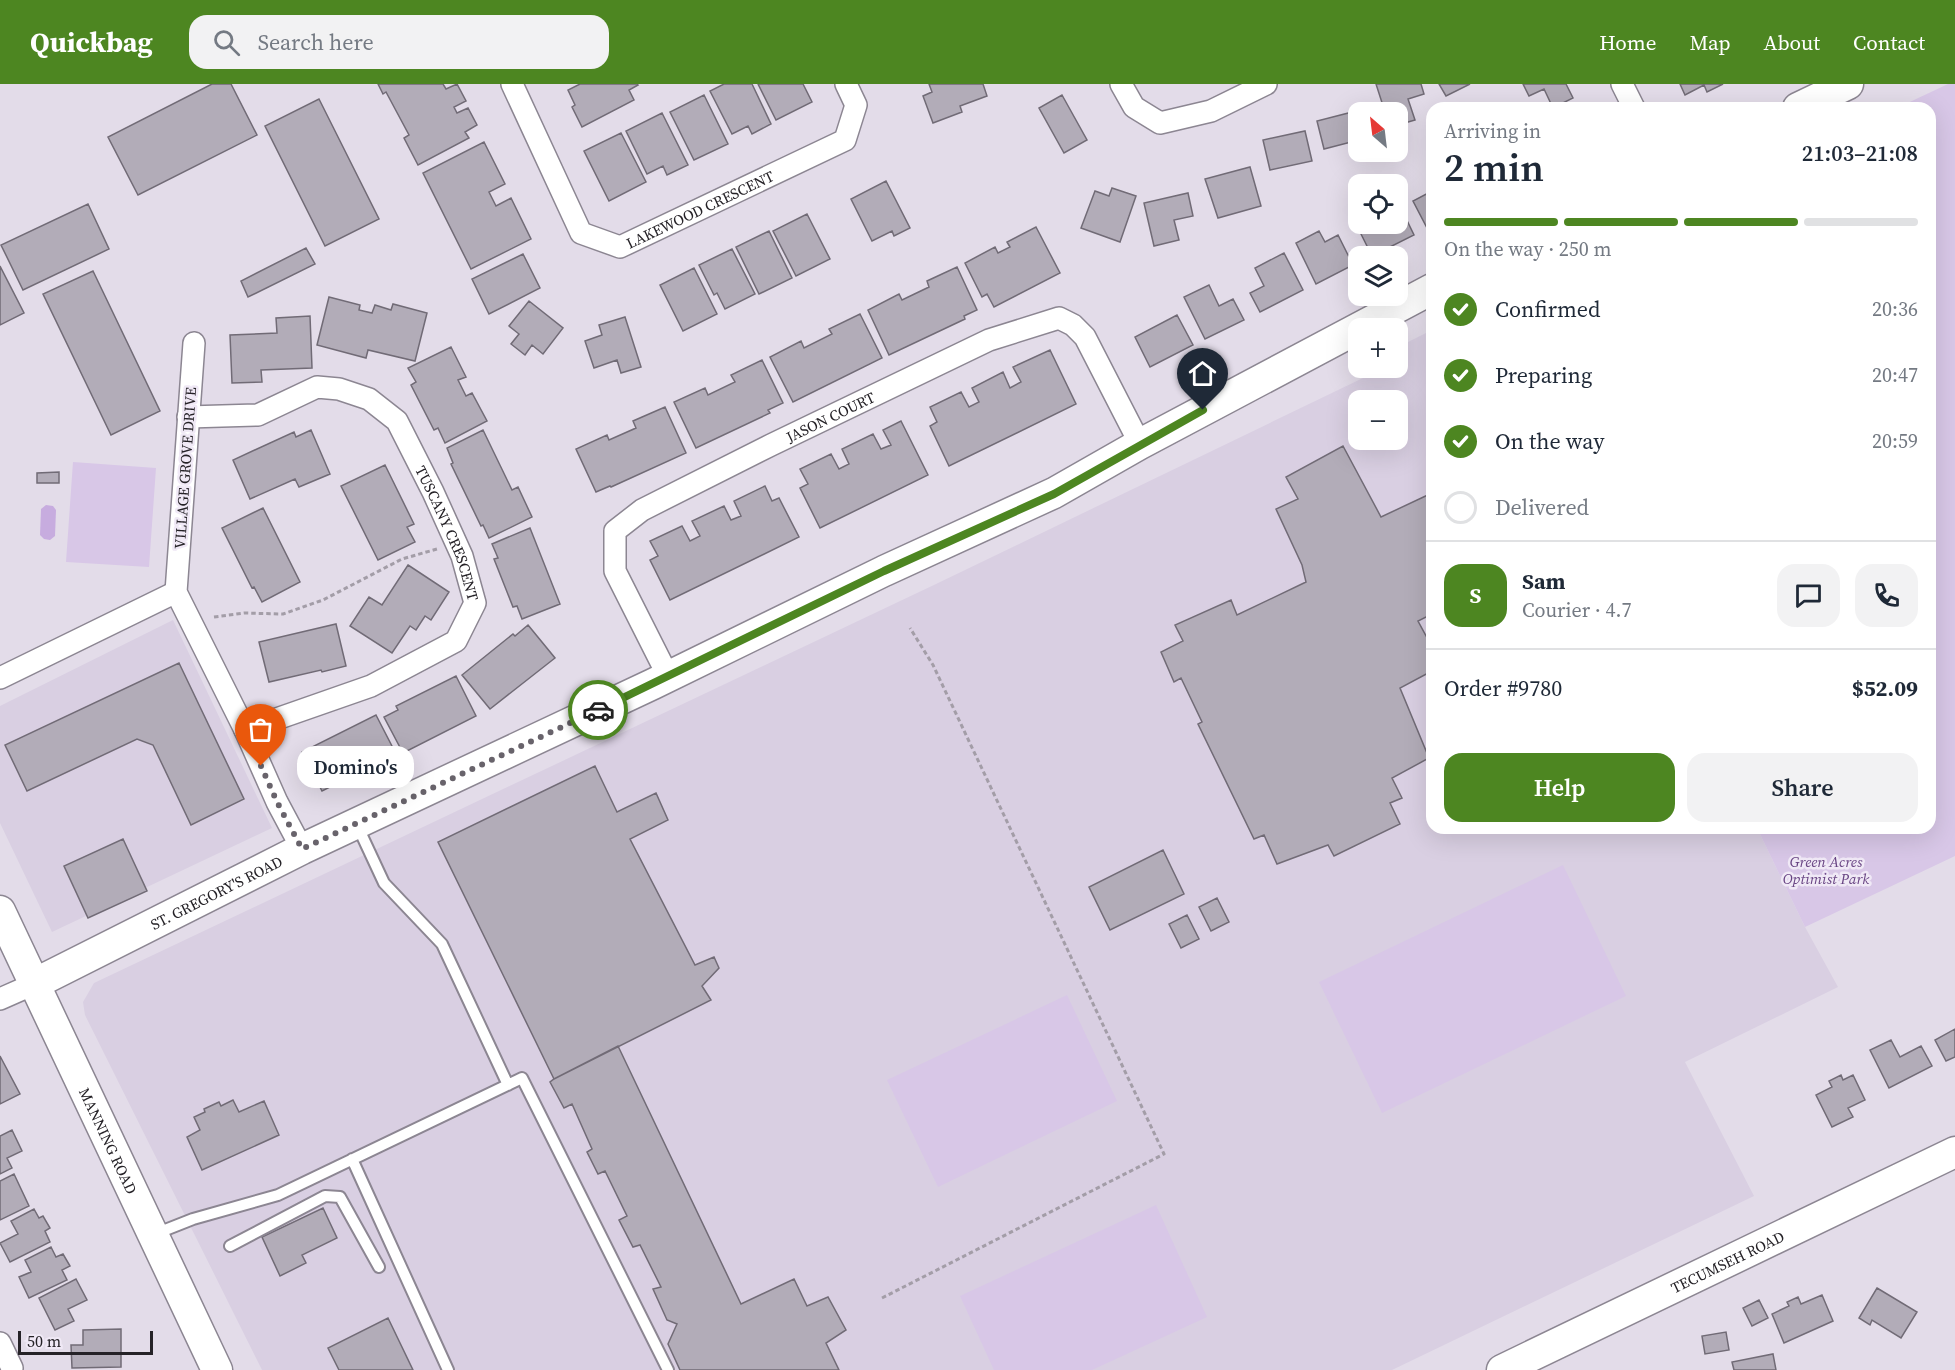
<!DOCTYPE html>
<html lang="en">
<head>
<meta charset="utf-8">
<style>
  body { margin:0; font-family:"Source Serif 4",serif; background:#f2f2f3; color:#1f2937; height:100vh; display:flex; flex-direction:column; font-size:22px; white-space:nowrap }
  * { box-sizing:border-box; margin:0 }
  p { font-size:20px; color:#747a83 }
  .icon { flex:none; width:33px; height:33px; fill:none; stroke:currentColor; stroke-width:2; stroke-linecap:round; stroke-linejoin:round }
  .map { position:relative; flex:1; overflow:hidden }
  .side { position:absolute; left:1426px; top:18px; width:510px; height:732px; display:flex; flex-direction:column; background:#fff; border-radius:18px; box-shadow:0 6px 24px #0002 }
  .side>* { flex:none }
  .needle { width:39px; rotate:332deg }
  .fabs { position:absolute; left:1348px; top:18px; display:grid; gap:12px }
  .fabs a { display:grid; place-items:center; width:60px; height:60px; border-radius:12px; background:#fff; box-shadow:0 6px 24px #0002; font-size:30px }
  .scale { position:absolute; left:18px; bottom:15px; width:135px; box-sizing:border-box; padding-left:6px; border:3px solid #252227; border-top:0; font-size:16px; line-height:21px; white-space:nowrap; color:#252227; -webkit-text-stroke:4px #f0e9f6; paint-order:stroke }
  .pin { position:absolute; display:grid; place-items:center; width:51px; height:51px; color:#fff; margin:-62px -26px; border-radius:50% 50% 50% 0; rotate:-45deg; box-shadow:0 0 6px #0007 }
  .pin .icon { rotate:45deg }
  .courier { position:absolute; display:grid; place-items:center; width:60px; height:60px; margin:-30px; border:4px solid #4d8621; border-radius:50%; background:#fff; color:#222; box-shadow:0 2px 8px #0007 }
  .bubble { position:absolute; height:42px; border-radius:18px; background:#fff; box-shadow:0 6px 24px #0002; font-size:20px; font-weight:600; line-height:42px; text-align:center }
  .summary em { font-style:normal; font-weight:600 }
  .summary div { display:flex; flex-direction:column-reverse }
  .summary { display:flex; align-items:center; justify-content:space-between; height:102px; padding:0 18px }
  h1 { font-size:39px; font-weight:600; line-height:45px }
  .bar { display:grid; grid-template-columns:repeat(4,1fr); gap:9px 6px; align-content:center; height:72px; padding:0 18px }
  .bar i { height:8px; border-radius:4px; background:#e0e1e3 }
  .bar .on { background:#4d8621 }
  .bar p { grid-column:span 4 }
  .line { display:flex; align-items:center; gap:15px; padding:0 18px; border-top:2px solid #e0e1e3 }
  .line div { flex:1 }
  .round { display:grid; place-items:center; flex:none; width:63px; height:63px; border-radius:18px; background:#f2f2f3 }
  ol { padding:0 18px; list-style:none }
  li { display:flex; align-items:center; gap:18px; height:66px }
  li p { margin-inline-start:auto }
  li .icon { padding:6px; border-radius:50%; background:#4d8621; color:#fff; stroke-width:4 }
  li:last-child { color:#747a83 }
  li i { width:33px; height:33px; border:3px solid #e0e1e3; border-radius:50% }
  .action { display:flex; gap:12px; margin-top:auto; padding:12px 18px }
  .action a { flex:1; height:69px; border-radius:18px; background:#4d8621; color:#fff; font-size:24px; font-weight:600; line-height:69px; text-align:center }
  .action a+a { background:#f2f2f3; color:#1f2937 }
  header { display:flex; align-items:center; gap:36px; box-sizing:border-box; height:84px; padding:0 30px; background:#4d8621; color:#fff }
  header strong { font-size:28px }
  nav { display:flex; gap:33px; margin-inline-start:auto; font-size:21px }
  .search { width:420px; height:54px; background:#f2f2f3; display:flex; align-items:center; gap:15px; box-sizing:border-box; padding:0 21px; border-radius:18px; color:#747a83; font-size:22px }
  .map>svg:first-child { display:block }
  .built { fill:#d9cfe2; fill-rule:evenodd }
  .green { fill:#d8c7e7 }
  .water { fill:#c7acdf }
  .building { fill:#b2acb8; stroke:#716b76; stroke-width:1.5 }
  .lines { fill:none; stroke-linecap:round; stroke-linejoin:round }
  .lane-casing { stroke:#8c8692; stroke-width:14 }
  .street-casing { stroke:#8c8692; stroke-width:24 }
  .secondary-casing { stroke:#8c8692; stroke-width:33 }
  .path { stroke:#a39da7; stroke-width:3; stroke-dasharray:4.5 3; stroke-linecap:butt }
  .lane { stroke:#fff; stroke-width:10 }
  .street { stroke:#fff; stroke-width:21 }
  .secondary { stroke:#fff; stroke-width:30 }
  .done { stroke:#68636b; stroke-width:6; stroke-dasharray:0 10.8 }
  .route { stroke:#4d8621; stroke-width:8 }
  .labels { text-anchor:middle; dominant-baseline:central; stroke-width:5; stroke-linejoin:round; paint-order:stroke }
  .street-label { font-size:15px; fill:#252227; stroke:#f0e9f6 }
  .park-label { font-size:15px; font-style:italic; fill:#684483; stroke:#f0e9f6 }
</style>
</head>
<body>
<header>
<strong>Quickbag</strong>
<div class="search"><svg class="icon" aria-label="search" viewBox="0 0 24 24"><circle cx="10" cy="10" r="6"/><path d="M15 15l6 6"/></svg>Search here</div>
<nav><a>Home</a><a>Map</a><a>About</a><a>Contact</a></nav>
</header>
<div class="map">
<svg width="1955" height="1286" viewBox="0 0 1955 1286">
  <rect width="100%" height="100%" fill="#e3dce9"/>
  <path class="built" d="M 1432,246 L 1432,744 L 1757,744 L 1805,843 L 1838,903 L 1685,978 L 1754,1112 L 1392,1286 L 262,1286 L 85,931 L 83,918 L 94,899 L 936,500 L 1363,294 L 1376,284 L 1398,284 L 1398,266 L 1408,258 ZM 1359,316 L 1398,316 L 1398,356 L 1359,356 Z
    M 173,536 L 272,744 L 52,848 L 0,739 L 0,622 Z"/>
  <path class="green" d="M 1948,0 L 1955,0 L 1955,772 L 1805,843 L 1757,744 L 1930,744 L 1930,24 L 1897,24 Z
    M 73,378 L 156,384 L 149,483 L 66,478 Z
    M 1563,781 L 1626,912 L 1382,1029 L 1319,898 Z
    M 1067,911 L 1117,1017 L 938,1103 L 887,996 Z
    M 1156,1121 L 1207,1233 L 1092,1286 L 994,1286 L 960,1212 Z"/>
  <path class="water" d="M 46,421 L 53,422 L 56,426 L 55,452 L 50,456 L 44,455 L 40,451 L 41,425 Z"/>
  <path class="building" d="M 212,0 L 231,0 L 257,51 L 138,111 L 108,53 Z
    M 378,0 L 443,0 L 446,5 L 457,0 L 466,17 L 454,23 L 457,29 L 468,24 L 477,41 L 465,48 L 469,54 L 418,81 L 404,54 L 409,51 L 386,8 L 383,10 Z
    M 580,0 L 637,0 L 638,1 L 629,6 L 634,16 L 582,43 L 572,23 L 575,21 L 568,6 Z
    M 724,0 L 752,0 L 771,40 L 752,50 L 748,42 L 732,50 L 710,7 Z
    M 758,0 L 803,0 L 812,18 L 776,36 Z
    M 929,0 L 983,0 L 987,12 L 960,22 L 962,28 L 933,39 L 923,12 L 932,8 Z
    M 1376,0 L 1421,0 L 1424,10 L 1408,15 L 1415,36 L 1398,41 L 1398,28 L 1385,28 Z
    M 1439,0 L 1470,0 L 1446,12 Z
    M 1523,0 L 1566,0 L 1573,14 L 1553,24 L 1544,5 L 1529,12 Z
    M 1680,0 L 1723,0 L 1707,8 L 1704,1 L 1685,11 Z
    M 704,11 L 728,60 L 694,76 L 670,28 Z
    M 1062,11 L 1087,56 L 1064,69 L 1039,24 Z
    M 319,15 L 379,135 L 325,162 L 265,42 Z
    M 1364,25 L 1365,28 L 1359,28 L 1359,56 L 1324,65 L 1317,37 Z
    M 662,29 L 688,81 L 667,91 L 663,82 L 647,90 L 626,47 Z
    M 1305,47 L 1312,77 L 1270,86 L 1263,56 Z
    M 621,49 L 646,98 L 609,117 L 584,67 Z
    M 484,58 L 505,100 L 489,108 L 496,122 L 511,114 L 531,155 L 471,185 L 423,89 Z
    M 1250,83 L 1261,122 L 1218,134 L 1205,95 Z
    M 886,97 L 910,144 L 894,152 L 892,147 L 872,157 L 851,115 Z
    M 1112,104 L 1136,112 L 1120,158 L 1081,144 L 1095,107 L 1109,112 Z
    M 1432,107 L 1432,141 L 1427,144 L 1413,117 Z
    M 1188,109 L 1193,132 L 1174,136 L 1179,156 L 1154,162 L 1144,119 Z
    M 1398,118 L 1414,151 L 1372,172 L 1357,142 L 1362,140 L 1398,140 Z
    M 88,120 L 109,165 L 23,206 L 1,161 Z
    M 807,130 L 830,175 L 796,192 L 773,147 Z
    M 1036,143 L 1060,189 L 994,223 L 987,210 L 982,213 L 965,179 L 995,163 L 998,169 L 1010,163 L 1007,158 Z
    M 769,147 L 792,194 L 759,210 L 736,163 Z
    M 1319,147 L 1325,158 L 1338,151 L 1353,181 L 1316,200 L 1296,159 Z
    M 306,164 L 315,180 L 248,213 L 241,197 Z
    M 732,165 L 755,210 L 725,225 L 717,209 L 714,211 L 699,181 Z
    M 1284,169 L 1303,206 L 1260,228 L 1250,209 L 1264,202 L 1255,184 Z
    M 523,170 L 540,204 L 489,230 L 472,195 Z
    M 0,182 L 24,229 L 0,241 Z
    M 957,183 L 977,226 L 964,232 L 965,235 L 889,271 L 868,226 L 899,210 L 902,216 L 929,203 L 927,197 Z
    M 694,184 L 717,230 L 683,247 L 660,201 Z
    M 93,187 L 160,327 L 111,351 L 43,210 Z
    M 1209,201 L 1219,222 L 1233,215 L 1244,236 L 1205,255 L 1184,213 Z
    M 329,213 L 360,221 L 359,226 L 372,229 L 375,221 L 391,226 L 393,220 L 427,229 L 415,277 L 368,266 L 366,274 L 317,261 Z
    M 529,217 L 563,244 L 543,270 L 532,261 L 525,271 L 511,260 L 519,250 L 509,242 Z
    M 860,230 L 882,274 L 793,318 L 770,273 L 801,257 L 804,264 L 832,250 L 829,245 Z
    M 1177,231 L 1193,261 L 1150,283 L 1135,253 Z
    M 310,232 L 312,284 L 261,286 L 262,298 L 232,299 L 230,251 L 277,249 L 276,234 Z
    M 625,233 L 641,283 L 621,289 L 617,276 L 594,284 L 585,257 L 602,251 L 599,241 Z
    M 451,263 L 466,293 L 458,296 L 466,312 L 472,309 L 487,337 L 445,359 L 438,344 L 434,346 L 411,301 L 416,298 L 408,284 Z
    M 1050,266 L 1076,320 L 949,382 L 930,342 L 937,338 L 930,323 L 961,308 L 969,323 L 979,318 L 972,304 L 1003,288 L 1010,304 L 1021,298 L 1013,283 Z
    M 762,276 L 783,319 L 768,326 L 770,329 L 696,364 L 674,318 L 705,304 L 708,311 L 735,298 L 731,291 Z
    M 665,323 L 686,369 L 611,403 L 610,402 L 596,408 L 576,365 L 607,351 L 609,356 L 636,344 L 633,337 Z
    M 901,337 L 928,391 L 820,444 L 800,404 L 808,400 L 800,385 L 831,370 L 839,385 L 849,380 L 842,365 L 873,350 L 881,365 L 891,361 L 883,346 Z
    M 311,346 L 330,390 L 299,403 L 295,395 L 250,415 L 233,376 L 294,348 L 296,353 Z
    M 483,346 L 512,406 L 518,403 L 532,433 L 489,454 L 483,441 L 481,442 L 451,380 L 453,379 L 447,364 Z
    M 1343,362 L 1381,433 L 1432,409 L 1432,530 L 1418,537 L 1432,563 L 1432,587 L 1400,604 L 1429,674 L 1392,694 L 1402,714 L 1390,719 L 1400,740 L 1334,772 L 1328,761 L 1277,780 L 1264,751 L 1254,755 L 1198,640 L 1202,638 L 1181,594 L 1174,598 L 1161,568 L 1183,557 L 1175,541 L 1231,516 L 1237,531 L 1306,498 L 1302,481 L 1276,425 L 1298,415 L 1286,393 Z
    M 385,381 L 414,440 L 407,443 L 415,458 L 378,476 L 341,402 Z
    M 59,388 L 59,399 L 37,399 L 37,389 Z
    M 765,402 L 772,417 L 779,414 L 799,453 L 670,516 L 650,476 L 658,472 L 650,457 L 682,442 L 690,457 L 700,452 L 692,437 L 724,422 L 731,436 L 741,432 L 734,417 Z
    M 263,424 L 300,498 L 262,518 L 254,503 L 252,504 L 222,444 Z
    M 530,444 L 560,520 L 522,535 L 517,522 L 513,523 L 494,475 L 498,474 L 492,460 Z
    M 408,481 L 449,508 L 431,536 L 425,532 L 416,546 L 410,542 L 392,569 L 350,542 L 369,513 L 382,521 Z
    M 336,540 L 346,582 L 322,588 L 321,586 L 269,598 L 259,558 Z
    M 528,541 L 555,574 L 490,625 L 462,591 L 513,550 L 515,552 Z
    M 179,579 L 244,715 L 191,741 L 153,661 L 137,655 L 27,707 L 5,661 Z
    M 456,592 L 476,632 L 403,669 L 384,633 L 398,626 L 396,622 Z
    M 376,631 L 396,670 L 322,707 L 302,668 Z
    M 595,682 L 617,728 L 656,709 L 668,736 L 630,755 L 695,881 L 714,873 L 719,884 L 702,902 L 711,916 L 554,995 L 438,758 Z
    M 123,755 L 147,807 L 88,834 L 64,782 Z
    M 1163,766 L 1184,810 L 1110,846 L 1089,803 Z
    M 1217,814 L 1229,838 L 1211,847 L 1199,823 Z
    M 1187,831 L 1199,855 L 1181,864 L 1169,840 Z
    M 1955,945 L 1955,973 L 1946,977 L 1935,956 Z
    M 1891,956 L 1900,973 L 1921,962 L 1932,982 L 1889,1004 L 1870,966 Z
    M 618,962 L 741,1220 L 794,1195 L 807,1222 L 828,1213 L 846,1246 L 826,1259 L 839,1286 L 680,1286 L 668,1260 L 677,1240 L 667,1236 L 653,1205 L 661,1203 L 640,1161 L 633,1163 L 619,1136 L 627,1132 L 605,1087 L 598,1090 L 587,1068 L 592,1065 L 572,1020 L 564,1024 L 550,998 L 554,995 Z
    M 0,972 L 20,1010 L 0,1020 Z
    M 1841,991 L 1843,996 L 1853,991 L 1865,1016 L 1848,1024 L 1853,1033 L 1832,1043 L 1816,1011 L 1832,1003 L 1829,997 Z
    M 233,1016 L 239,1028 L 264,1017 L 279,1051 L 202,1086 L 187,1053 L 200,1046 L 194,1033 L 205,1028 L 204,1025 L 219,1018 L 221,1022 Z
    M 12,1046 L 22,1067 L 7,1074 L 12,1084 L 0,1090 L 0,1052 Z
    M 14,1090 L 29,1122 L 0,1136 L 0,1097 Z
    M 323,1124 L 337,1154 L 302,1171 L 306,1179 L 280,1192 L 262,1153 Z
    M 34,1125 L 39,1134 L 43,1132 L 50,1144 L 45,1147 L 50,1158 L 10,1178 L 0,1159 L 18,1150 L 11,1137 Z
    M 51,1163 L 56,1173 L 63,1170 L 70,1182 L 62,1186 L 67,1196 L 29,1214 L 19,1193 L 31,1188 L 25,1176 Z
    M 76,1195 L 87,1216 L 68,1225 L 74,1237 L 55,1246 L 39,1214 Z
    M 1877,1204 L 1917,1228 L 1901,1254 L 1872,1236 L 1870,1241 L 1859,1234 Z
    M 1822,1211 L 1833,1237 L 1784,1259 L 1772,1230 L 1789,1222 L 1787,1218 L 1798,1213 L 1801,1220 Z
    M 1759,1216 L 1768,1234 L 1752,1242 L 1743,1224 Z
    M 388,1234 L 413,1286 L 339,1286 L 328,1264 Z
    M 121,1245 L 121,1283 L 72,1284 L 71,1261 L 83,1261 L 83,1246 Z
    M 1726,1248 L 1729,1266 L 1705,1270 L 1702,1252 Z
    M 1773,1270 L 1776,1286 L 1734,1286 L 1732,1278 Z"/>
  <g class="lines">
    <defs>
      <path id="lane" d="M 357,741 L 384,799 L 442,860 L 508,1001
        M 352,1075 L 448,1286
        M 155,1150 L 193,1135 L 278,1111 L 522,994 L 668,1286
        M 230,1162 L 325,1112 L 340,1113 L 379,1183"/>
      <g id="street">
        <path id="s1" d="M 512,0 L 581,149 L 620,163 L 845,56 L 856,21 L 846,0"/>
        <path d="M 1121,0 L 1134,23 L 1160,39 L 1211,27 L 1266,0"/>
        <path d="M 1622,0 L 1634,24"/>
        <path d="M 194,259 L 176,508 L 245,646 L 277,718 L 302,765"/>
        <path id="s2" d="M 188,333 L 258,331 L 317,303 L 339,305 L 369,315 L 397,337 L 433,408 L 462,472 L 475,519 L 456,557 L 371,602 L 245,646"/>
        <path id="s3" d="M 668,592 L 615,487 L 615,447 L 642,426 L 771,361 L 989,256 L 1059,234 L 1073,241 L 1085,253 L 1140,360"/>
        <path d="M 0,594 L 176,508"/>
        <path d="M 0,915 L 34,900"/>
        <path d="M 0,1259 L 12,1284"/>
      </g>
      <g id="secondary">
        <path d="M 1798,24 L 1848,0"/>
        <path id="s4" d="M 0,827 L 217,1286"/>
        <path id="s5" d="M 34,900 L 302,765 L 653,600 L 884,487 L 1054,409 L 1140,360 L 1432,205"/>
        <path id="s6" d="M 1502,1286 L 1955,1068"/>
      </g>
    </defs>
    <use href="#lane" class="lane-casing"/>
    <use href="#street" class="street-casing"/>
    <use href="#secondary" class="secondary-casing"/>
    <path class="path" d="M 214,533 L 244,529 L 283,530 L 323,516 L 402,475 L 437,465
      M 882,1214 L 1164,1070 L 933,581 L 910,544"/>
    <use href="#lane" class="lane"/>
    <use href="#street" class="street"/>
    <use href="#secondary" class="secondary"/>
  </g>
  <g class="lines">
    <path class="done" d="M 261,682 L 277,718 L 302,765 L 598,626"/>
    <path class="route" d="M 598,626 L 884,487 L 1054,410 L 1203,326"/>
  </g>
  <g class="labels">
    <g class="street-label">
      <text stroke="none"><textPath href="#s1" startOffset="294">LAKEWOOD CRESCENT</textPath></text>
      <text stroke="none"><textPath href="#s3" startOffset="402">JASON COURT</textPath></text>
      <text transform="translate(185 384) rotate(-86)">VILLAGE GROVE DRIVE</text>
      <text stroke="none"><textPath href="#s2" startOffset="348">TUSCANY CRESCENT</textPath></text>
      <text stroke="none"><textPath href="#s5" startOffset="204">ST. GREGORY'S ROAD</textPath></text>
      <text stroke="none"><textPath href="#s4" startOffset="254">MANNING ROAD</textPath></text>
      <text stroke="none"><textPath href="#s6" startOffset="250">TECUMSEH ROAD</textPath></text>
    </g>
    <g class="park-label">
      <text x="1826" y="777">Green Acres<tspan x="1826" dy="17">Optimist Park</tspan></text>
    </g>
  </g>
</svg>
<div class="fabs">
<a><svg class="needle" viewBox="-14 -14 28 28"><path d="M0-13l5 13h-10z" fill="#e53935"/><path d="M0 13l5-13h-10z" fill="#747a83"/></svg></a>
<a><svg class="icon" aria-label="locate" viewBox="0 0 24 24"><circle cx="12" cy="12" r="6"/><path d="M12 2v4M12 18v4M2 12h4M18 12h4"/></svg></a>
<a><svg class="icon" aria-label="layers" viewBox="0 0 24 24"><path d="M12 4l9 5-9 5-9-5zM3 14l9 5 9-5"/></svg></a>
<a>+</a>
<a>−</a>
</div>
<div class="scale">50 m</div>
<div class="pin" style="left:261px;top:682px;background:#ea580c"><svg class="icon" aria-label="bag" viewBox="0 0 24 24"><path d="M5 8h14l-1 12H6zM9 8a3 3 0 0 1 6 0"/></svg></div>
<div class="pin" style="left:1203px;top:326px;background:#1f2937"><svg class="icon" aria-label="home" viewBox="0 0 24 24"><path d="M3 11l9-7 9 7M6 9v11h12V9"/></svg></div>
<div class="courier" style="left:598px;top:626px"><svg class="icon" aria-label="car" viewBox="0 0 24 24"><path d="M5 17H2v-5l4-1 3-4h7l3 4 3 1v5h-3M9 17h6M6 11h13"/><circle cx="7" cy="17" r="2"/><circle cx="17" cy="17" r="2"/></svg></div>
<div class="bubble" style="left:297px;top:662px;width:117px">Domino's</div>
<section class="side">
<div class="summary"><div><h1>2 min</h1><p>Arriving in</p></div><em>21:03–21:08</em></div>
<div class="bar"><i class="on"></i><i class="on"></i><i class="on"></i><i></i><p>On the way · 250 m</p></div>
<ol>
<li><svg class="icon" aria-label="check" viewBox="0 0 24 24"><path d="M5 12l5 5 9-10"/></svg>Confirmed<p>20:36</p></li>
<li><svg class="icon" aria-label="check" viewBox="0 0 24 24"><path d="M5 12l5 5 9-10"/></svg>Preparing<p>20:47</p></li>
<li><svg class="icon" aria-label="check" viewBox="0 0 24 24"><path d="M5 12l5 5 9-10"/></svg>On the way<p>20:59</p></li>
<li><i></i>Delivered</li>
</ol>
<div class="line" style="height:108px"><b class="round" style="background:#4d8621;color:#fff">S</b><div><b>Sam</b><p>Courier · 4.7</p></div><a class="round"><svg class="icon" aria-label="chat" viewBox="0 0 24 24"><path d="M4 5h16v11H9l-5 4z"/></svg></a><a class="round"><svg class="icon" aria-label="phone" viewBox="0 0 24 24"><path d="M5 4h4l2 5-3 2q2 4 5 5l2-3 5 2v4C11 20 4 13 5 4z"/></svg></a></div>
<div class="line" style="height:78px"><div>Order #9780</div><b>$52.09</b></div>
<div class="action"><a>Help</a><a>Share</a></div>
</section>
</div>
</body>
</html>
